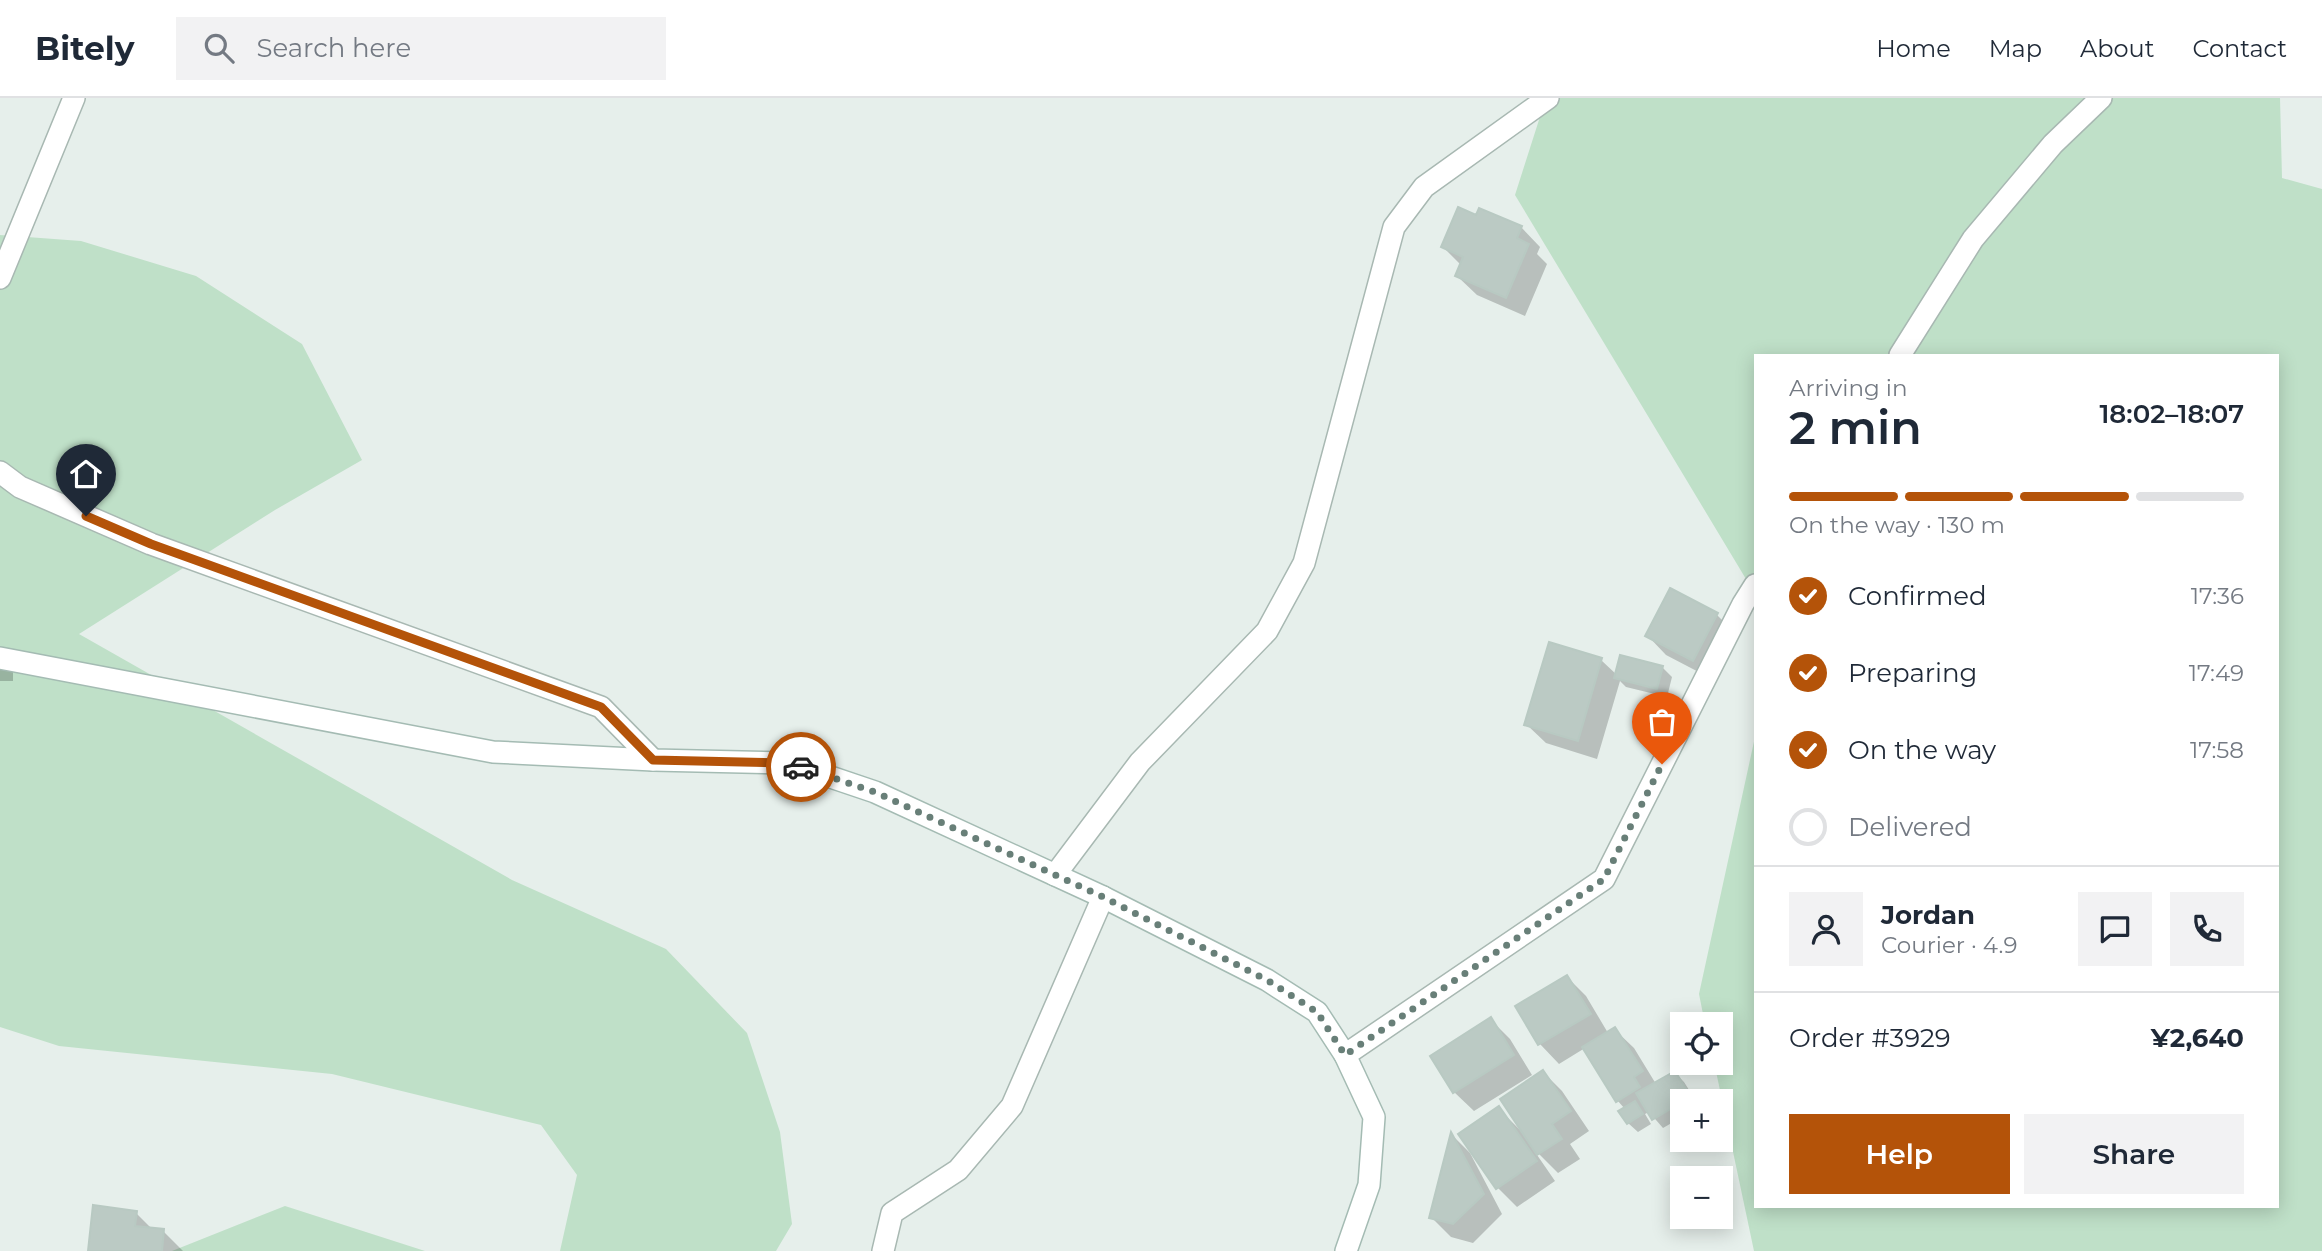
<!DOCTYPE html>
<html lang="en">
<head>
<meta charset="utf-8">
<style>
  body { margin:0; font-family:Montserrat,sans-serif; background:#f2f2f3; color:#1f2937; height:100vh; display:flex; flex-direction:column; font-size:26px; white-space:nowrap }
  * { box-sizing:border-box; margin:0 }
  p { font-size:23px; color:#747a83 }
  .icon { flex:none; width:38px; height:38px; fill:none; stroke:currentColor; stroke-width:2; stroke-linecap:round; stroke-linejoin:round }
  .map { position:relative; flex:1; overflow:hidden }
  .details { position:absolute; left:1754px; top:256px; width:525px; height:854px; display:flex; flex-direction:column; background:#fff; border-radius:0px; box-shadow:0 4px 18px #0003 }
  .details>* { flex:none }
  .controls { position:absolute; left:1670px; top:914px; display:grid; gap:14px }
  .controls a { display:grid; place-items:center; width:63px; height:63px; border-radius:0px; background:#fff; box-shadow:0 4px 18px #0003; font-size:35px }
  .pin { position:absolute; display:grid; place-items:center; width:60px; height:60px; color:#fff; margin:-72px -30px; border-radius:50% 50% 50% 0; rotate:-45deg; box-shadow:0 0 7px #0007 }
  .pin .icon { rotate:45deg }
  .courier { position:absolute; display:grid; place-items:center; width:70px; height:70px; margin:-35px; border:5px solid #b45309; border-radius:50%; background:#fff; color:#222; box-shadow:0 2px 9px #0007 }
  .overview em { font-style:normal; font-weight:600 }
  .overview div { display:flex; flex-direction:column-reverse }
  .overview { display:flex; align-items:center; justify-content:space-between; height:119px; padding:0 35px }
  h1 { font-size:46px; font-weight:600; line-height:52px }
  .bar { display:grid; grid-template-columns:repeat(4,1fr); gap:10px 7px; align-content:center; height:84px; padding:0 35px }
  .bar i { height:9px; border-radius:5px; background:#e0e1e3 }
  .bar .current { background:#b45309 }
  .bar p { grid-column:span 4 }
  .line { display:flex; align-items:center; gap:18px; padding:0 35px; border-top:2px solid #e0e1e3 }
  .line div { flex:1 }
  .round { display:grid; place-items:center; flex:none; width:74px; height:74px; border-radius:0px; background:#f2f2f3 }
  ol { padding:0 35px; list-style:none }
  li { display:flex; align-items:center; gap:21px; height:77px }
  li p { margin-inline-start:auto }
  li .icon { padding:7px; border-radius:50%; background:#b45309; color:#fff; stroke-width:4 }
  li:last-child { color:#747a83 }
  li i { width:38px; height:38px; border:4px solid #e0e1e3; border-radius:50% }
  .primary-button { display:flex; gap:14px; margin-top:auto; padding:14px 35px }
  .primary-button a { flex:1; height:80px; border-radius:0px; background:#b45309; color:#fff; font-size:28px; font-weight:600; line-height:80px; text-align:center }
  .primary-button a+a { background:#f2f2f3; color:#1f2937 }
  header { display:flex; align-items:center; gap:42px; box-sizing:border-box; height:98px; padding:0 35px; background:#fff; border-bottom:2px solid #e0e1e3 }
  header strong { font-size:33px }
  nav { display:flex; gap:38px; margin-inline-start:auto; font-size:24px }
  .search { width:490px; height:63px; background:#f2f2f3; display:flex; align-items:center; gap:18px; box-sizing:border-box; padding:0 24px; border-radius:0px; color:#747a83; font-size:26px }
  .map>svg:first-child { display:block }
  .green { fill:#bfe0c8 }
  .shadow { fill:#0003 }
  .building { fill:#bbcac4; stroke:#b8c9c2; stroke-width:2 }
  .lines { fill:none; stroke-linecap:round; stroke-linejoin:round }
  .street-casing { stroke:#a8b8b2; stroke-width:24 }
  .secondary-casing { stroke:#a4bbb3; stroke-width:24 }
  .street { stroke:#fff; stroke-width:21 }
  .secondary { stroke:#fff; stroke-width:21 }
  .done { stroke:#687f78; stroke-width:7; stroke-dasharray:0 12.6 }
  .route { stroke:#b45309; stroke-width:9 }
</style>
</head>
<body>
<header>
<strong>Bitely</strong>
<div class="search"><svg class="icon" aria-label="search" viewBox="0 0 24 24"><circle cx="10" cy="10" r="6"/><path d="M15 15l6 6"/></svg>Search here</div>
<nav><a>Home</a><a>Map</a><a>About</a><a>Contact</a></nav>
</header>
<div class="map">
<svg width="2322" height="1153" viewBox="0 0 2322 1153">
  <rect width="100%" height="100%" fill="#e6efeb"/>
  <path class="green" d="M 1546,0 L 2280,0 L 2282,80 L 2322,91 L 2322,1153 L 1754,1153 L 1714,964 L 1720,964 L 1720,926 L 1705,926 L 1699,896 L 1755,639 L 1755,1108 L 2277,1108 L 2277,257 L 1755,257 L 1755,496 L 1515,97 Z
    M 0,137 L 81,143 L 196,178 L 302,246 L 362,362 L 275,412 L 79,536 L 512,782 L 666,851 L 747,935 L 780,1034 L 792,1126 L 776,1153 L 560,1153 L 577,1077 L 541,1027 L 332,976 L 59,948 L 0,929 Z
    M 285,1108 L 425,1153 L 172,1153 Z"/>
  <path class="shadow" d="M 1477,119 L 1521,129 L 1540,149 L 1537,156 L 1547,166 L 1525,218 L 1477,197 L 1457,178 L 1462,168 L 1443,149 Z
    M 1717,517 L 1736,536 L 1712,581 L 1666,557 L 1647,537 Z
    M 1601,562 L 1617,577 L 1662,569 L 1672,579 L 1667,599 L 1626,589 L 1620,583 L 1597,661 L 1546,645 L 1526,626 Z
    M 0,565 L 3,565 L 13,574 L 13,583 L 0,583 Z
    M 1567,879 L 1586,898 L 1608,935 L 1614,931 L 1634,950 L 1656,986 L 1675,975 L 1684,984 L 1696,1003 L 1682,1003 L 1682,1019 L 1663,1030 L 1649,1014 L 1645,1016 L 1651,1026 L 1638,1034 L 1628,1025 L 1625,1011 L 1617,1002 L 1585,950 L 1559,966 L 1540,946 L 1517,908 Z
    M 1491,922 L 1510,941 L 1532,977 L 1474,1013 L 1454,994 Z
    M 1543,974 L 1562,993 L 1589,1033 L 1570,1046 L 1580,1061 L 1558,1075 L 1536,1053 L 1535,1054 L 1555,1083 L 1517,1109 L 1498,1090 L 1461,1037 L 1499,1011 L 1522,1034 Z
    M 1452,1037 L 1470,1055 L 1502,1116 L 1473,1145 L 1451,1139 L 1431,1119 Z
    M 136,1115 L 153,1132 L 163,1133 L 183,1153 L 90,1153 Z"/>
  <path class="building" d="M 1458,109 L 1476,117 L 1479,110 L 1522,128 L 1517,140 L 1529,146 L 1506,200 L 1455,178 L 1463,159 L 1441,149 Z
    M 1670,490 L 1718,515 L 1693,563 L 1645,538 Z
    M 1549,544 L 1602,560 L 1578,643 L 1524,627 Z
    M 1620,557 L 1663,568 L 1657,591 L 1614,580 Z
    M 1567,877 L 1591,916 L 1538,947 L 1515,908 Z
    M 1491,919 L 1514,957 L 1453,995 L 1430,958 Z
    M 1615,929 L 1643,973 L 1634,979 L 1640,989 L 1616,1004 L 1582,949 Z
    M 1543,972 L 1571,1013 L 1552,1026 L 1562,1041 L 1537,1057 L 1500,1001 Z
    M 1675,973 L 1691,999 L 1652,1022 L 1636,995 Z
    M 1635,1003 L 1643,1016 L 1627,1026 L 1618,1013 Z
    M 1499,1008 L 1537,1063 L 1496,1091 L 1458,1036 Z
    M 1451,1034 L 1484,1096 L 1453,1126 L 1429,1120 Z
    M 93,1107 L 137,1113 L 135,1128 L 164,1131 L 162,1153 L 88,1153 Z"/>
  <g class="lines">
    <defs>
      <path id="street" d="M 0,180 L 74,0
        M 1900,257 L 1973,141 L 2053,46 L 2101,0
        M 0,374 L 20,389 L 151,446 L 601,609 L 653,662
        M 1055,777 L 1140,664 L 1267,533 L 1304,465 L 1394,129 L 1424,89 L 1548,0
        M 1345,957 L 1604,781 L 1743,506 L 1755,487
        M 883,1153 L 892,1115 L 958,1072 L 1012,1008 L 1103,799"/>
      <path id="secondary" d="M 0,560 L 493,654 L 653,662 L 789,665 L 875,694 L 1103,799 L 1267,882 L 1317,914 L 1345,957 L 1374,1019 L 1369,1087 L 1346,1153"/>
    </defs>
    <use href="#street" class="street-casing"/>
    <use href="#secondary" class="secondary-casing"/>
    <use href="#street" class="street"/>
    <use href="#secondary" class="secondary"/>
  </g>
  <g class="lines">
    <path class="done" d="M 801,669 L 875,694 L 1103,799 L 1267,882 L 1317,914 L 1345,957 L 1604,781 L 1662,666"/>
    <path class="route" d="M 86,418 L 151,446 L 601,609 L 653,662 L 789,665 L 801,669"/>
  </g>
</svg>
<div class="controls">
<a><svg class="icon" aria-label="locate" viewBox="0 0 24 24"><circle cx="12" cy="12" r="6"/><path d="M12 2v4M12 18v4M2 12h4M18 12h4"/></svg></a>
<a>+</a>
<a>−</a>
</div>
<div class="pin" style="left:1662px;top:666px;background:#ea580c"><svg class="icon" aria-label="bag" viewBox="0 0 24 24"><path d="M5 8h14l-1 12H6zM9 8a3 3 0 0 1 6 0"/></svg></div>
<div class="pin" style="left:86px;top:418px;background:#1f2937"><svg class="icon" aria-label="home" viewBox="0 0 24 24"><path d="M3 11l9-7 9 7M6 9v11h12V9"/></svg></div>
<div class="courier" style="left:801px;top:669px"><svg class="icon" aria-label="car" viewBox="0 0 24 24"><path d="M5 17H2v-5l4-1 3-4h7l3 4 3 1v5h-3M9 17h6M6 11h13"/><circle cx="7" cy="17" r="2"/><circle cx="17" cy="17" r="2"/></svg></div>
<section class="details">
<div class="overview"><div><h1>2 min</h1><p>Arriving in</p></div><em>18:02–18:07</em></div>
<div class="bar"><i class="current"></i><i class="current"></i><i class="current"></i><i></i><p>On the way · 130 m</p></div>
<ol>
<li><svg class="icon" aria-label="check" viewBox="0 0 24 24"><path d="M5 12l5 5 9-10"/></svg>Confirmed<p>17:36</p></li>
<li><svg class="icon" aria-label="check" viewBox="0 0 24 24"><path d="M5 12l5 5 9-10"/></svg>Preparing<p>17:49</p></li>
<li><svg class="icon" aria-label="check" viewBox="0 0 24 24"><path d="M5 12l5 5 9-10"/></svg>On the way<p>17:58</p></li>
<li><i></i>Delivered</li>
</ol>
<div class="line" style="height:126px"><a class="round"><svg class="icon" aria-label="person" viewBox="0 0 24 24"><circle cx="12" cy="8" r="4"/><path d="M4 21q1-7 8-7t8 7"/></svg></a><div><b>Jordan</b><p>Courier · 4.9</p></div><a class="round"><svg class="icon" aria-label="chat" viewBox="0 0 24 24"><path d="M4 5h16v11H9l-5 4z"/></svg></a><a class="round"><svg class="icon" aria-label="phone" viewBox="0 0 24 24"><path d="M5 4h4l2 5-3 2q2 4 5 5l2-3 5 2v4C11 20 4 13 5 4z"/></svg></a></div>
<div class="line" style="height:91px"><div>Order #3929</div><b>¥2,640</b></div>
<div class="primary-button"><a>Help</a><a>Share</a></div>
</section>
</div>
</body>
</html>
